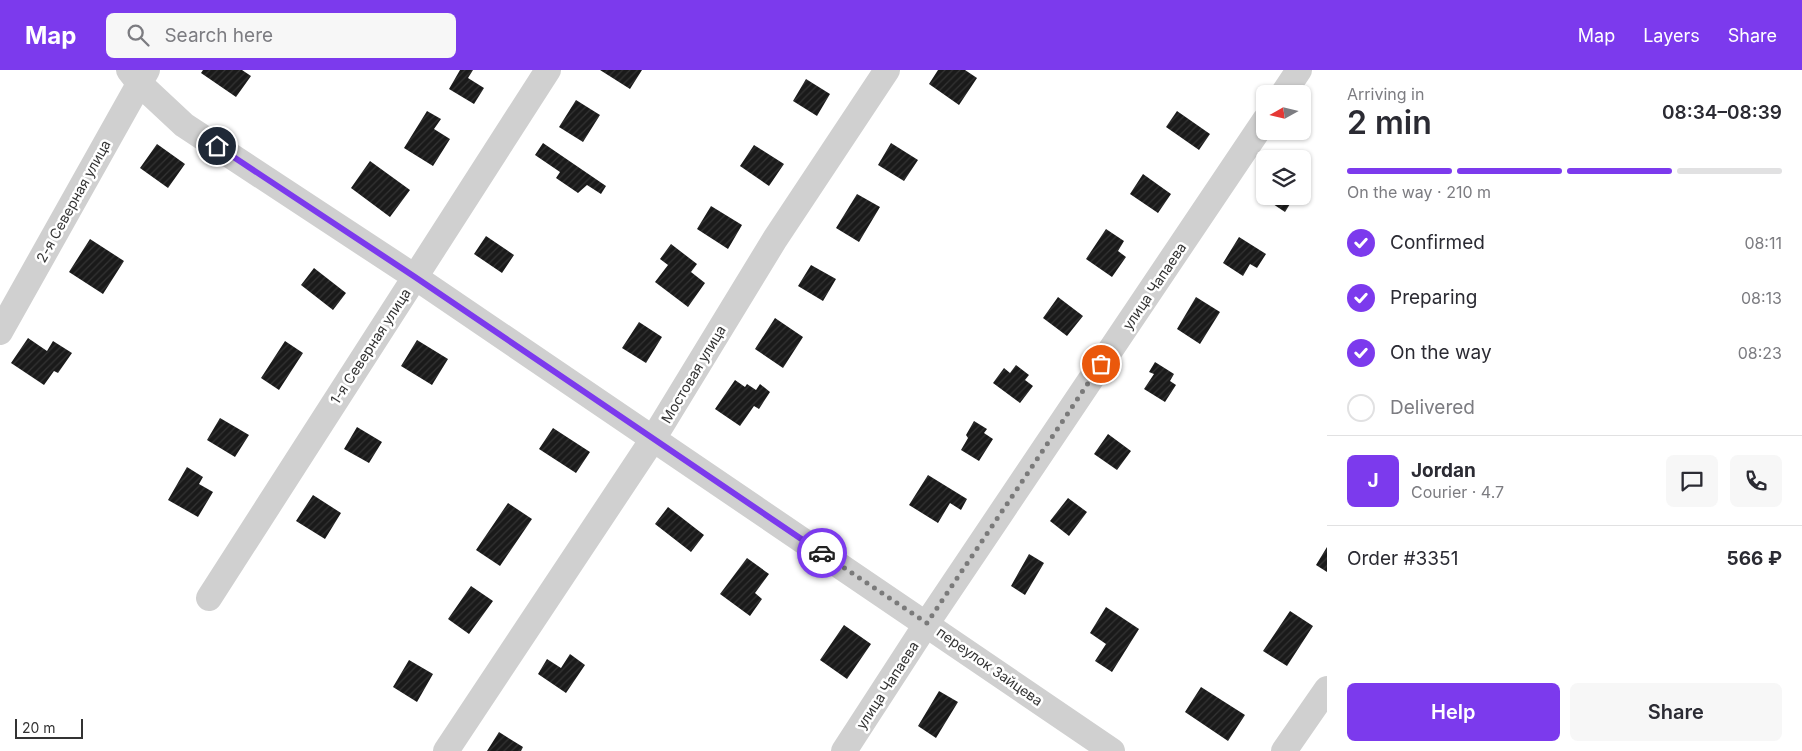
<!DOCTYPE html>
<html lang="en">
<head>
<meta charset="utf-8">
<style>
  body { margin:0; font-family:Inter,sans-serif; background:#f7f7f7; color:#2b2b33; height:100vh; display:flex; flex-direction:column; font-size:19px; white-space:nowrap }
  * { box-sizing:border-box; margin:0 }
  p { font-size:16px; color:#7c7c81 }
  .icon { flex:none; width:28px; height:28px; fill:none; stroke:currentColor; stroke-width:2; stroke-linecap:round; stroke-linejoin:round }
  .map { position:relative; flex:1; overflow:hidden }
  .details { display:flex; flex-direction:column; background:#fff; width:475px }
  .details>* { flex:none }
  .needle { width:32px; rotate:262deg }
  .buttons { position:absolute; left:1256px; top:15px; display:grid; gap:10px }
  .buttons a { display:grid; place-items:center; width:55px; height:55px; border-radius:8px; background:#fff; box-shadow:0 1px 4px #0004; font-size:25px }
  .scale { position:absolute; left:15px; bottom:12px; width:68px; box-sizing:border-box; padding-left:5px; border:2px solid #333; border-top:0; font-size:14px; line-height:18px; white-space:nowrap; color:#333; -webkit-text-stroke:4px #fff; paint-order:stroke }
  .pin { position:absolute; display:grid; place-items:center; width:42px; height:42px; color:#fff; margin:-21px; border:2px solid #fff; border-radius:50%; box-shadow:0 1px 5px #0007 }
  .courier { position:absolute; display:grid; place-items:center; width:50px; height:50px; margin:-25px; border:4px solid #7c3aed; border-radius:50%; background:#fff; color:#222; box-shadow:0 1px 6px #0007 }
  .summary em { font-style:normal; font-weight:600 }
  .summary div { display:flex; flex-direction:column-reverse }
  .summary { display:flex; align-items:center; justify-content:space-between; height:85px; padding:0 20px }
  h1 { font-size:32px; font-weight:600; line-height:38px }
  .bar { display:grid; grid-template-columns:repeat(4,1fr); gap:8px 5px; align-content:center; height:60px; padding:0 20px }
  .bar i { height:6px; border-radius:4px; background:#e1e1e2 }
  .bar .selected { background:#7c3aed }
  .bar p { grid-column:span 4 }
  .line { display:flex; align-items:center; gap:12px; padding:0 20px; border-top:1px solid #e1e1e2 }
  .line div { flex:1 }
  .round { display:grid; place-items:center; flex:none; width:52px; height:52px; border-radius:8px; background:#f7f7f7 }
  ol { padding:0 20px; list-style:none }
  li { display:flex; align-items:center; gap:15px; height:55px }
  li p { margin-inline-start:auto }
  li .icon { padding:5px; border-radius:50%; background:#7c3aed; color:#fff; stroke-width:4 }
  li:last-child { color:#7c7c81 }
  li i { width:28px; height:28px; border:2px solid #e1e1e2; border-radius:50% }
  .button { display:flex; gap:10px; margin-top:auto; padding:10px 20px }
  .button a { flex:1; height:58px; border-radius:8px; background:#7c3aed; color:#fff; font-size:20px; font-weight:600; line-height:58px; text-align:center }
  .button a+a { background:#f7f7f7; color:#2b2b33 }
  header { display:flex; align-items:center; gap:30px; box-sizing:border-box; height:70px; padding:0 25px; background:#7c3aed; color:#fff }
  header strong { font-size:24px }
  nav { display:flex; gap:28px; margin-inline-start:auto; font-size:18px }
  .search { width:350px; height:45px; background:#f7f7f7; display:flex; align-items:center; gap:12px; box-sizing:border-box; padding:0 18px; border-radius:8px; color:#7c7c81; font-size:19px }
  main { display:flex; flex:1; min-height:0 }
  .map>svg:first-child { display:block }
  .building { fill:url(#building-hatch) }
  .lines { fill:none; stroke-linecap:round; stroke-linejoin:round }
  .minor { stroke:#d0d0d0; stroke-width:26 }
  .done { stroke:#7a7a7a; stroke-width:5; stroke-dasharray:0 9 }
  .route { stroke:#7c3aed; stroke-width:6 }
  .labels { text-anchor:middle; dominant-baseline:central; stroke-width:5; stroke-linejoin:round; paint-order:stroke }
  .street-label { font-size:14px; fill:#333; stroke:#fff }
</style>
</head>
<body>
<header>
<strong>Map</strong>
<div class="search"><svg class="icon" aria-label="search" viewBox="0 0 24 24"><circle cx="10" cy="10" r="6"/><path d="M15 15l6 6"/></svg>Search here</div>
<nav><a>Map</a><a>Layers</a><a>Share</a></nav>
</header>
<main>
<div class="map">
<svg width="1327" height="681" viewBox="0 0 1327 681">
  <defs>
    <pattern id="building-hatch" width="6" height="6" patternUnits="userSpaceOnUse" patternTransform="scale(1.25)"><rect width="6" height="6" fill="#1a1a1a"/><path d="M-1 1l2-2M0 6l6-6M5 7l2-2" fill="none" stroke="#333"/></pattern>
  </defs>
  <rect width="100%" height="100%" fill="#fff"/>
  <path class="building" d="M 203,0 L 242,0 L 251,6 L 236,27 L 201,3 Z
    M 460,0 L 473,0 L 468,8 L 484,18 L 474,34 L 449,19 Z
    M 600,0 L 642,0 L 630,19 Z
    M 938,0 L 965,0 L 977,8 L 959,35 L 929,14 Z
    M 806,9 L 830,24 L 817,46 L 793,31 Z
    M 576,30 L 600,45 L 583,72 L 559,57 Z
    M 427,41 L 441,49 L 434,59 L 450,69 L 433,96 L 404,78 Z
    M 1177,41 L 1210,64 L 1199,80 L 1166,57 Z
    M 543,73 L 606,116 L 601,124 L 587,115 L 578,123 L 556,108 L 560,102 L 535,85 Z
    M 891,73 L 918,90 L 904,111 L 878,95 Z
    M 157,74 L 185,94 L 168,118 L 140,98 Z
    M 754,75 L 784,94 L 769,116 L 740,96 Z
    M 370,91 L 410,120 L 390,147 L 351,118 Z
    M 1143,104 L 1171,124 L 1158,143 L 1130,124 Z
    M 857,124 L 880,137 L 859,172 L 836,158 Z
    M 1265,126 L 1295,126 L 1285,142 L 1264,128 Z
    M 711,136 L 742,155 L 728,179 L 697,159 Z
    M 1106,159 L 1124,171 L 1118,181 L 1126,187 L 1112,207 L 1086,189 Z
    M 486,166 L 514,185 L 502,203 L 474,184 Z
    M 1239,167 L 1266,184 L 1257,198 L 1250,194 L 1243,206 L 1223,193 Z
    M 90,169 L 124,191 L 103,224 L 69,202 Z
    M 671,174 L 697,194 L 691,202 L 705,213 L 688,237 L 655,212 L 668,195 L 660,189 Z
    M 811,195 L 836,209 L 823,231 L 798,216 Z
    M 314,198 L 346,223 L 333,240 L 301,215 Z
    M 1058,227 L 1083,246 L 1067,266 L 1043,248 Z
    M 1196,227 L 1220,242 L 1200,274 L 1177,259 Z
    M 775,248 L 803,267 L 783,298 L 755,279 Z
    M 639,252 L 662,267 L 646,293 L 622,278 Z
    M 28,268 L 47,281 L 53,271 L 72,283 L 58,303 L 54,301 L 44,315 L 11,293 Z
    M 417,270 L 448,289 L 432,315 L 401,296 Z
    M 285,271 L 303,283 L 279,320 L 261,308 Z
    M 1155,292 L 1174,304 L 1170,311 L 1176,315 L 1165,332 L 1144,319 L 1154,304 L 1149,302 Z
    M 1016,295 L 1029,305 L 1025,310 L 1033,316 L 1020,333 L 993,313 L 1004,298 L 1010,303 Z
    M 735,310 L 745,317 L 747,314 L 756,320 L 760,314 L 770,322 L 759,339 L 754,336 L 740,356 L 715,339 Z
    M 220,348 L 249,365 L 235,387 L 207,370 Z
    M 974,351 L 987,359 L 984,363 L 993,369 L 979,391 L 961,380 L 968,368 L 966,365 Z
    M 357,357 L 382,372 L 369,393 L 344,379 Z
    M 553,358 L 590,382 L 576,403 L 539,379 Z
    M 1108,364 L 1131,381 L 1117,400 L 1094,384 Z
    M 187,397 L 203,407 L 199,414 L 213,422 L 198,447 L 168,430 Z
    M 928,405 L 967,429 L 961,440 L 950,433 L 938,453 L 909,435 Z
    M 313,425 L 341,443 L 325,469 L 296,451 Z
    M 1068,428 L 1087,442 L 1069,466 L 1050,451 Z
    M 508,433 L 532,449 L 500,496 L 476,480 Z
    M 668,437 L 704,465 L 691,482 L 655,454 Z
    M 1327,477 L 1327,502 L 1316,495 Z
    M 1029,484 L 1044,493 L 1025,525 L 1011,516 Z
    M 747,488 L 769,504 L 755,523 L 762,529 L 750,546 L 720,524 Z
    M 471,516 L 493,531 L 469,564 L 448,549 Z
    M 1106,537 L 1139,559 L 1112,602 L 1095,591 L 1106,574 L 1090,563 Z
    M 1290,541 L 1313,556 L 1287,596 L 1263,581 Z
    M 844,555 L 871,574 L 847,609 L 820,590 Z
    M 570,584 L 585,595 L 566,623 L 538,604 L 547,589 L 561,598 Z
    M 409,590 L 433,604 L 417,632 L 393,617 Z
    M 1201,617 L 1245,645 L 1228,671 L 1185,642 Z
    M 939,621 L 958,632 L 936,668 L 918,656 Z
    M 499,662 L 523,677 L 521,681 L 487,681 Z"/>
  <g class="lines">
    <path class="minor" d="M 129,0 L 139,13 L 184,55 L 415,207 L 1112,681
      M 1283,24 L 1299,0
      M 0,262 L 147,0
      M 209,528 L 548,0
      M 446,681 L 653,369 L 775,169 L 887,0
      M 844,681 L 927,553 L 1265,50
      M 1284,681 L 1327,619"/>
  </g>
  <g class="lines">
    <path class="done" d="M 822,483 L 927,553 L 1101,294"/>
    <path class="route" d="M 217,76 L 415,207 L 822,483"/>
  </g>
  <g class="labels">
    <g class="street-label">
      <text transform="translate(73 131) rotate(-61)">2-я Северная улица</text>
      <text transform="translate(1154 216) rotate(-56)">улица Чапаева</text>
      <text transform="translate(370 276) rotate(-57)">1-я Северная улица</text>
      <text transform="translate(693 304) rotate(-59)">Мостовая улица</text>
      <text transform="translate(990 596) rotate(35)">переулок Зайцева</text>
      <text transform="translate(887 615) rotate(-57)">улица Чапаева</text>
    </g>
  </g>
</svg>
<div class="buttons">
<a><svg class="needle" viewBox="-14 -14 28 28"><path d="M0-13l5 13h-10z" fill="#e53935"/><path d="M0 13l5-13h-10z" fill="#7c7c81"/></svg></a>
<a><svg class="icon" aria-label="layers" viewBox="0 0 24 24"><path d="M12 4l9 5-9 5-9-5zM3 14l9 5 9-5"/></svg></a>
</div>
<div class="scale">20 m</div>
<div class="pin" style="left:1101px;top:294px;background:#ea580c"><svg class="icon" aria-label="bag" viewBox="0 0 24 24"><path d="M5 8h14l-1 12H6zM9 8a3 3 0 0 1 6 0"/></svg></div>
<div class="pin" style="left:217px;top:76px;background:#1f2937"><svg class="icon" aria-label="home" viewBox="0 0 24 24"><path d="M3 11l9-7 9 7M6 9v11h12V9"/></svg></div>
<div class="courier" style="left:822px;top:483px"><svg class="icon" aria-label="car" viewBox="0 0 24 24"><path d="M5 17H2v-5l4-1 3-4h7l3 4 3 1v5h-3M9 17h6M6 11h13"/><circle cx="7" cy="17" r="2"/><circle cx="17" cy="17" r="2"/></svg></div>
</div>
<section class="details">
<div class="summary"><div><h1>2 min</h1><p>Arriving in</p></div><em>08:34–08:39</em></div>
<div class="bar"><i class="selected"></i><i class="selected"></i><i class="selected"></i><i></i><p>On the way · 210 m</p></div>
<ol>
<li><svg class="icon" aria-label="check" viewBox="0 0 24 24"><path d="M5 12l5 5 9-10"/></svg>Confirmed<p>08:11</p></li>
<li><svg class="icon" aria-label="check" viewBox="0 0 24 24"><path d="M5 12l5 5 9-10"/></svg>Preparing<p>08:13</p></li>
<li><svg class="icon" aria-label="check" viewBox="0 0 24 24"><path d="M5 12l5 5 9-10"/></svg>On the way<p>08:23</p></li>
<li><i></i>Delivered</li>
</ol>
<div class="line" style="height:90px"><b class="round" style="background:#7c3aed;color:#fff">J</b><div><b>Jordan</b><p>Courier · 4.7</p></div><a class="round"><svg class="icon" aria-label="chat" viewBox="0 0 24 24"><path d="M4 5h16v11H9l-5 4z"/></svg></a><a class="round"><svg class="icon" aria-label="phone" viewBox="0 0 24 24"><path d="M5 4h4l2 5-3 2q2 4 5 5l2-3 5 2v4C11 20 4 13 5 4z"/></svg></a></div>
<div class="line" style="height:65px"><div>Order #3351</div><b>566 ₽</b></div>
<div class="button"><a>Help</a><a>Share</a></div>
</section>
</main>
</body>
</html>
